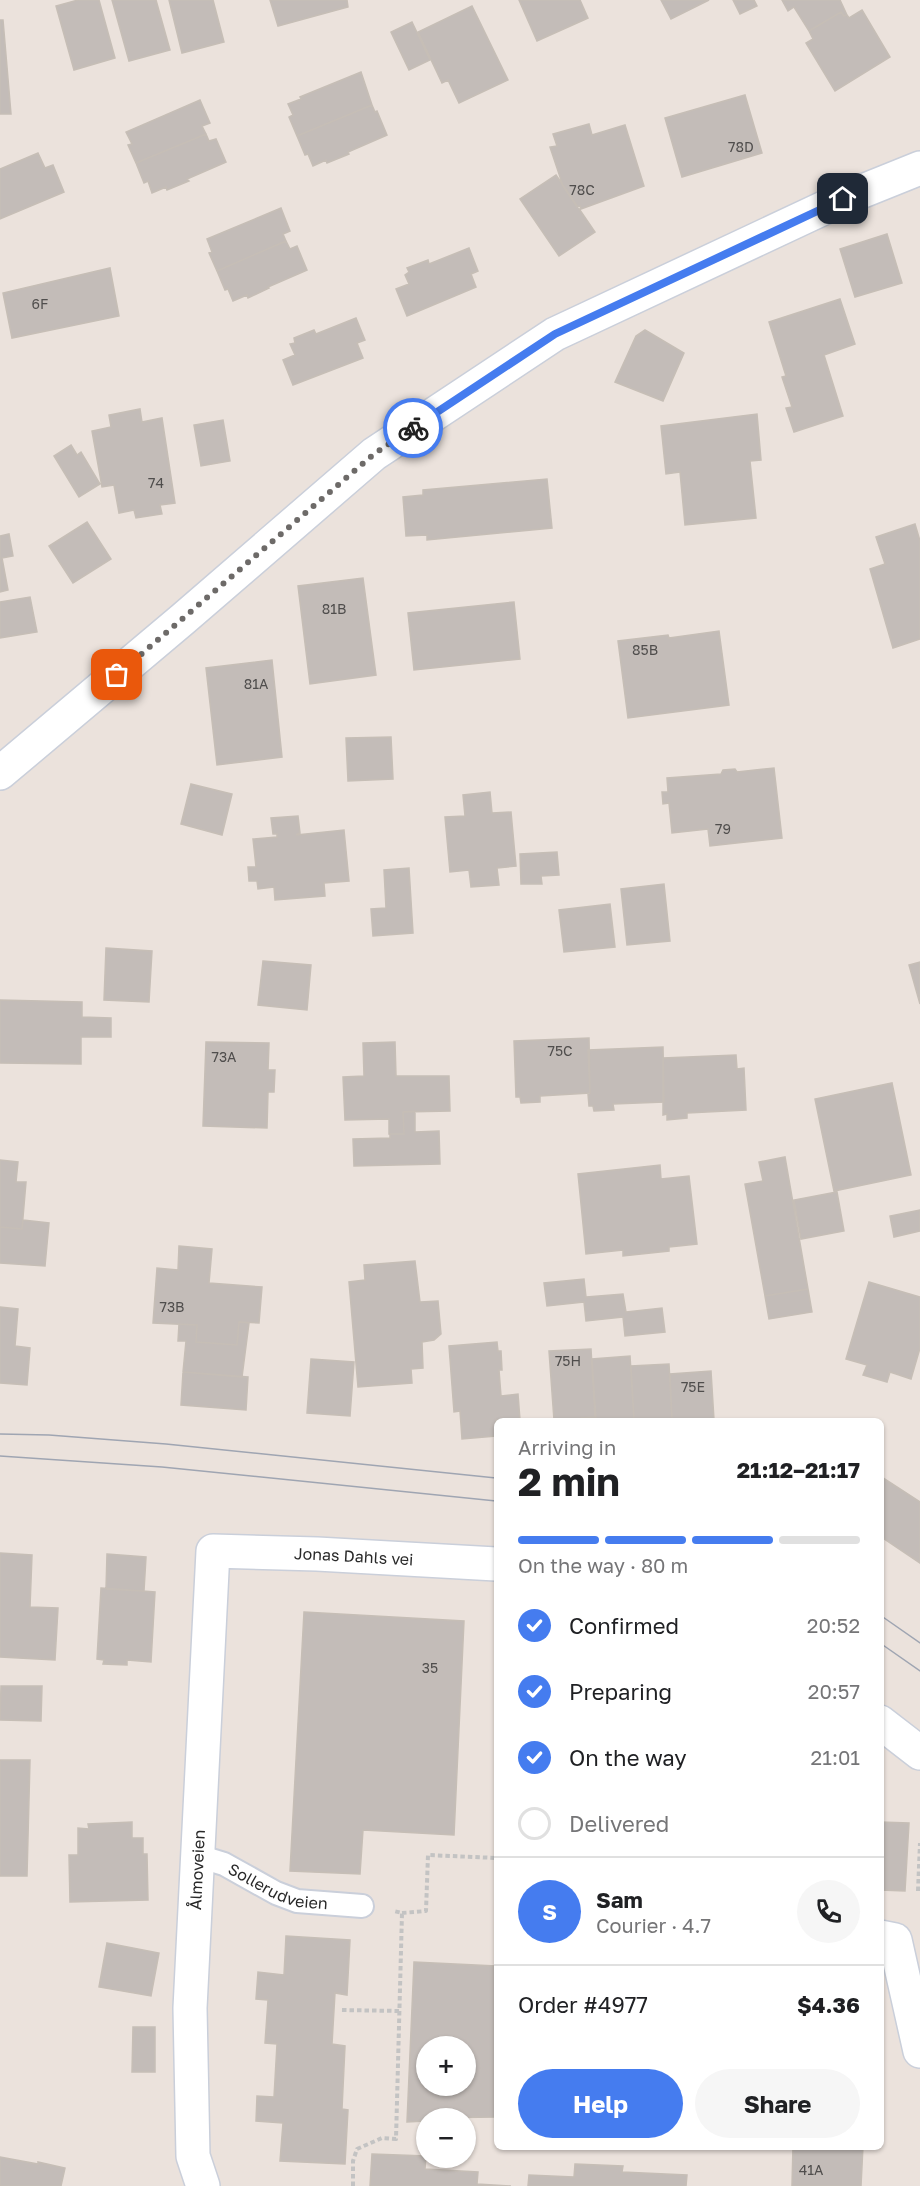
<!DOCTYPE html>
<html lang="en">
<head>
<meta charset="utf-8">
<style>
  body { margin:0; font-family:"Golos Text",sans-serif; background:#f6f6f6; color:#202124; height:100vh; display:flex; flex-direction:column; font-size:22px; white-space:nowrap }
  * { box-sizing:border-box; margin:0 }
  p { font-size:20px; color:#757577 }
  .icon { flex:none; width:33px; height:33px; fill:none; stroke:currentColor; stroke-width:2; stroke-linecap:round; stroke-linejoin:round }
  .map { position:relative; flex:1; overflow:hidden }
  .sheet { position:absolute; left:494px; top:1418px; width:390px; height:732px; display:flex; flex-direction:column; background:#fff; border-radius:9px; box-shadow:0 2px 4px #0004 }
  .sheet>* { flex:none }
  .buttons { position:absolute; left:416px; top:2036px; display:grid; gap:12px }
  .buttons a { display:grid; place-items:center; width:60px; height:60px; border-radius:50%; background:#fff; box-shadow:0 2px 4px #0004; font-size:30px }
  .pin { position:absolute; display:grid; place-items:center; width:51px; height:51px; color:#fff; margin:-26px; border-radius:12px; box-shadow:0 3px 9px #0006 }
  .courier { position:absolute; display:grid; place-items:center; width:60px; height:60px; margin:-30px; border:4px solid #457cef; border-radius:50%; background:#fff; color:#222; box-shadow:0 2px 8px #0007 }
  .headline em { font-style:normal; font-weight:700 }
  .headline div { display:flex; flex-direction:column-reverse }
  .headline { display:flex; align-items:center; justify-content:space-between; height:102px; padding:0 24px }
  h1 { font-size:39px; font-weight:700; line-height:45px }
  .bar { display:grid; grid-template-columns:repeat(4,1fr); gap:9px 6px; align-content:center; height:72px; padding:0 24px }
  .bar i { height:8px; border-radius:4px; background:#e0e0e0 }
  .bar .current { background:#457cef }
  .bar p { grid-column:span 4 }
  .line { display:flex; align-items:center; gap:15px; padding:0 24px; border-top:2px solid #e0e0e0 }
  .line div { flex:1 }
  .round { display:grid; place-items:center; flex:none; width:63px; height:63px; border-radius:32px; background:#f6f6f6 }
  ol { padding:0 24px; list-style:none }
  li { display:flex; align-items:center; gap:18px; height:66px }
  li p { margin-inline-start:auto }
  li .icon { padding:6px; border-radius:50%; background:#457cef; color:#fff; stroke-width:4 }
  li:last-child { color:#757577 }
  li i { width:33px; height:33px; border:3px solid #e0e0e0; border-radius:50% }
  .primary-button { display:flex; gap:12px; margin-top:auto; padding:12px 24px }
  .primary-button a { flex:1; height:69px; border-radius:36px; background:#457cef; color:#fff; font-size:24px; font-weight:700; line-height:69px; text-align:center }
  .primary-button a+a { background:#f6f6f6; color:#202124 }
  .map>svg:first-child { display:block }
  .building { fill:#c3bcb8; stroke:#c6beb6; stroke-width:1.5; fill-rule:evenodd }
  .lines { fill:none; stroke-linecap:round; stroke-linejoin:round }
  .service-casing { stroke:#cacfda; stroke-width:26 }
  .minor-casing { stroke:#cacfda; stroke-width:36 }
  .tertiary-casing { stroke:#cacfda; stroke-width:36 }
  .path { stroke:#c3c3c3; stroke-width:4; stroke-dasharray:4.5 3; stroke-linecap:butt }
  .service { stroke:#fff; stroke-width:22 }
  .minor { stroke:#fff; stroke-width:33 }
  .tertiary { stroke:#fff; stroke-width:33 }
  .tram { stroke:#9fa5b2; stroke-width:1.5 }
  .done { stroke:#6d6a68; stroke-width:6; stroke-dasharray:0 10.8 }
  .route { stroke:#457cef; stroke-width:8 }
  .labels { text-anchor:middle; dominant-baseline:central; stroke-width:6; stroke-linejoin:round; paint-order:stroke }
  .number-label { font-size:14px; fill:#504e4d }
  .street-label { font-size:16px; fill:#292929; stroke:#fff }
</style>
</head>
<body>
<div class="map">
<svg width="920" height="2186" viewBox="0 0 920 2186">
  <rect width="100%" height="100%" fill="#ebe2dc"/>
  <path class="building" d="M 78,0 L 99,0 L 115,58 L 74,70 L 56,6 Z
    M 112,0 L 156,0 L 170,50 L 129,61 Z
    M 169,0 L 213,0 L 224,42 L 182,53 Z
    M 270,0 L 347,0 L 348,7 L 278,26 Z
    M 519,0 L 580,0 L 588,18 L 537,41 Z
    M 661,0 L 709,0 L 671,19 Z
    M 733,0 L 754,0 L 757,6 L 740,14 Z
    M 782,0 L 840,0 L 847,15 L 844,16 L 841,12 L 809,31 L 794,7 L 788,11 Z
    M 472,6 L 508,80 L 459,103 L 448,80 L 442,83 L 418,32 Z
    M 862,10 L 890,57 L 835,91 L 806,43 L 813,39 L 809,31 L 841,12 L 844,16 L 847,15 L 849,18 Z
    M 0,20 L 3,20 L 11,114 L 0,114 Z
    M 412,22 L 430,60 L 409,70 L 391,32 Z
    M 361,72 L 372,105 L 297,136 L 289,117 L 293,115 L 288,104 L 301,99 L 300,97 Z
    M 745,95 L 762,153 L 682,177 L 665,118 Z
    M 200,100 L 210,123 L 202,126 L 206,134 L 136,163 L 128,145 L 132,144 L 126,132 Z
    M 372,105 L 375,112 L 377,111 L 387,135 L 348,152 L 349,154 L 327,163 L 326,160 L 313,166 L 308,154 L 305,155 L 297,136 Z
    M 589,124 L 592,135 L 625,125 L 644,186 L 581,209 L 580,206 L 577,207 L 563,186 L 550,147 L 557,146 L 553,134 Z
    M 206,134 L 209,141 L 216,139 L 226,162 L 187,179 L 189,181 L 167,190 L 166,187 L 152,193 L 148,181 L 144,183 L 136,163 Z
    M 38,153 L 45,168 L 53,165 L 64,192 L 0,219 L 0,169 Z
    M 556,175 L 595,232 L 559,256 L 520,199 Z
    M 281,208 L 290,231 L 283,234 L 286,241 L 217,271 L 209,253 L 212,252 L 207,239 Z
    M 887,234 L 902,283 L 855,297 L 840,249 Z
    M 286,241 L 290,249 L 297,246 L 307,270 L 268,287 L 269,288 L 248,298 L 247,295 L 233,301 L 228,289 L 225,290 L 217,271 Z
    M 469,248 L 478,271 L 471,274 L 476,287 L 407,316 L 396,289 L 409,284 L 405,275 L 409,272 L 407,268 L 428,260 L 429,264 Z
    M 110,268 L 119,316 L 12,338 L 3,293 Z
    M 840,299 L 855,344 L 824,355 L 843,416 L 794,432 L 786,408 L 792,407 L 782,377 L 786,376 L 769,322 Z
    M 356,318 L 365,340 L 357,343 L 363,358 L 293,385 L 283,360 L 295,355 L 290,344 L 295,343 L 294,338 L 314,330 L 316,334 Z
    M 645,330 L 684,353 L 663,401 L 615,382 L 636,336 Z
    M 140,409 L 142,422 L 162,418 L 175,503 L 160,505 L 162,514 L 136,518 L 134,510 L 119,513 L 114,485 L 102,487 L 92,431 L 111,427 L 109,415 Z
    M 757,414 L 761,460 L 750,461 L 756,518 L 685,525 L 680,472 L 666,474 L 661,426 Z
    M 223,420 L 230,461 L 201,466 L 194,425 Z
    M 71,445 L 77,455 L 81,452 L 100,484 L 79,497 L 54,456 Z
    M 547,479 L 552,528 L 427,540 L 427,535 L 406,536 L 403,497 L 423,495 L 423,490 Z
    M 87,522 L 111,559 L 73,583 L 49,546 Z
    M 915,524 L 920,541 L 920,639 L 893,648 L 870,569 L 885,564 L 876,537 Z
    M 9,534 L 13,556 L 2,558 L 8,590 L 0,592 L 0,536 Z
    M 363,578 L 376,675 L 310,684 L 298,586 Z
    M 30,597 L 37,632 L 0,638 L 0,602 Z
    M 514,602 L 520,659 L 414,670 L 408,613 Z
    M 719,631 L 729,705 L 628,718 L 618,641 L 668,635 L 669,638 Z
    M 272,660 L 282,757 L 217,765 L 206,668 Z
    M 391,737 L 393,779 L 348,781 L 346,738 Z
    M 774,768 L 782,838 L 710,846 L 708,829 L 672,833 L 669,803 L 663,804 L 662,792 L 668,792 L 667,778 L 721,774 L 723,770 L 735,769 L 737,772 Z
    M 191,784 L 232,794 L 222,835 L 181,824 Z
    M 490,792 L 492,813 L 511,812 L 516,866 L 497,868 L 499,885 L 471,887 L 469,870 L 450,872 L 445,817 L 465,816 L 463,795 Z
    M 298,816 L 300,833 L 296,835 L 344,830 L 349,881 L 324,883 L 325,896 L 275,900 L 274,887 L 258,889 L 257,881 L 249,881 L 248,867 L 256,867 L 253,839 L 277,837 L 277,834 L 273,834 L 271,818 Z
    M 557,852 L 559,875 L 541,876 L 542,884 L 521,884 L 520,854 Z
    M 409,868 L 413,933 L 373,936 L 371,909 L 386,908 L 384,870 Z
    M 664,884 L 670,941 L 627,945 L 621,889 Z
    M 610,904 L 615,947 L 564,952 L 559,910 Z
    M 106,948 L 152,951 L 149,1002 L 104,1000 Z
    M 263,961 L 311,965 L 307,1010 L 258,1005 Z
    M 920,962 L 920,1004 L 909,965 Z
    M 0,1000 L 82,1002 L 82,1017 L 111,1018 L 111,1037 L 81,1037 L 81,1064 L 0,1063 Z
    M 589,1038 L 590,1093 L 540,1096 L 540,1102 L 521,1103 L 520,1097 L 516,1097 L 514,1041 Z
    M 206,1042 L 269,1043 L 268,1070 L 275,1070 L 274,1092 L 268,1092 L 267,1128 L 203,1126 Z
    M 395,1042 L 396,1076 L 449,1076 L 450,1111 L 403,1112 L 404,1134 L 389,1134 L 389,1119 L 345,1120 L 343,1077 L 364,1076 L 363,1043 Z
    M 663,1047 L 664,1102 L 613,1104 L 614,1110 L 594,1111 L 593,1106 L 589,1106 L 588,1094 L 590,1093 L 588,1050 Z
    M 736,1055 L 737,1069 L 744,1068 L 746,1110 L 687,1113 L 687,1118 L 667,1120 L 667,1114 L 663,1115 L 663,1058 Z
    M 892,1083 L 911,1175 L 834,1191 L 815,1099 Z
    M 415,1111 L 415,1132 L 439,1131 L 440,1164 L 354,1166 L 353,1139 L 390,1138 L 390,1134 L 404,1134 L 403,1112 Z
    M 785,1157 L 808,1289 L 765,1296 L 745,1184 L 763,1181 L 759,1162 Z
    M 0,1160 L 18,1162 L 16,1182 L 26,1182 L 22,1229 L 0,1227 Z
    M 660,1165 L 661,1179 L 689,1176 L 697,1244 L 669,1247 L 669,1251 L 623,1256 L 623,1250 L 586,1254 L 578,1174 Z
    M 837,1192 L 844,1231 L 801,1239 L 794,1200 Z
    M 920,1210 L 920,1231 L 894,1237 L 890,1216 Z
    M 23,1220 L 49,1223 L 45,1266 L 0,1263 L 0,1227 L 22,1229 Z
    M 179,1246 L 212,1249 L 209,1283 L 262,1287 L 259,1323 L 239,1322 L 237,1345 L 196,1342 L 197,1325 L 153,1323 L 157,1268 L 178,1270 Z
    M 415,1261 L 420,1302 L 438,1301 L 441,1334 L 434,1340 L 422,1342 L 423,1368 L 411,1369 L 412,1383 L 358,1387 L 349,1282 L 365,1280 L 364,1265 Z
    M 584,1279 L 586,1297 L 623,1294 L 626,1312 L 662,1308 L 665,1332 L 625,1336 L 623,1317 L 586,1321 L 584,1302 L 547,1306 L 544,1283 Z
    M 869,1282 L 920,1297 L 920,1348 L 911,1379 L 890,1372 L 887,1382 L 863,1375 L 867,1365 L 846,1359 Z
    M 808,1289 L 812,1312 L 769,1319 L 765,1296 Z
    M 0,1307 L 18,1309 L 15,1346 L 30,1348 L 27,1385 L 0,1383 Z
    M 239,1322 L 249,1323 L 242,1377 L 183,1372 L 186,1341 L 178,1341 L 179,1324 L 197,1325 L 196,1342 L 237,1345 Z
    M 497,1342 L 498,1351 L 501,1351 L 502,1370 L 499,1370 L 501,1396 L 518,1394 L 520,1420 L 496,1420 L 496,1436 L 462,1439 L 460,1411 L 454,1412 L 449,1346 Z
    M 591,1349 L 595,1417 L 581,1418 L 581,1420 L 554,1420 L 549,1351 Z
    M 630,1356 L 634,1420 L 596,1420 L 592,1359 Z
    M 311,1359 L 354,1362 L 350,1416 L 307,1413 Z
    M 669,1364 L 672,1420 L 634,1420 L 631,1366 Z
    M 711,1371 L 714,1420 L 672,1420 L 670,1374 Z
    M 183,1372 L 248,1377 L 246,1410 L 181,1405 Z
    M 880,1476 L 920,1502 L 920,1563 L 880,1536 Z
    M 0,1553 L 32,1555 L 30,1607 L 58,1608 L 55,1660 L 0,1657 Z
    M 107,1554 L 146,1557 L 144,1591 L 106,1589 Z
    M 101,1588 L 155,1592 L 151,1662 L 127,1660 L 127,1665 L 103,1664 L 104,1660 L 97,1659 Z
    M 304,1612 L 464,1621 L 454,1835 L 363,1830 L 360,1874 L 290,1871 Z
    M 1,1686 L 42,1686 L 41,1721 L 0,1720 Z
    M 0,1760 L 30,1760 L 27,1876 L 0,1876 Z
    M 132,1822 L 132,1838 L 143,1838 L 143,1854 L 147,1854 L 148,1900 L 70,1902 L 69,1855 L 78,1855 L 78,1828 L 89,1829 L 88,1824 Z
    M 880,1822 L 909,1823 L 905,1891 L 880,1890 Z
    M 286,1936 L 350,1940 L 347,1995 L 335,1993 L 332,2044 L 345,2046 L 342,2109 L 348,2110 L 345,2164 L 280,2161 L 283,2123 L 256,2121 L 257,2096 L 274,2097 L 277,2044 L 265,2043 L 268,2000 L 256,1999 L 258,1972 L 284,1975 Z
    M 107,1943 L 159,1953 L 151,1996 L 99,1987 Z
    M 414,1962 L 496,1966 L 496,2117 L 426,2118 L 426,2121 L 407,2122 ZM 426,2046 L 465,2046 L 465,2085 L 426,2085 Z
    M 133,2027 L 155,2027 L 155,2072 L 132,2072 Z
    M 793,2146 L 863,2146 L 861,2186 L 792,2186 Z
    M 372,2154 L 426,2156 L 425,2169 L 478,2172 L 477,2184 L 511,2186 L 370,2186 Z
    M 0,2157 L 38,2164 L 38,2162 L 65,2168 L 61,2186 L 0,2186 Z
    M 575,2164 L 623,2166 L 622,2172 L 687,2175 L 686,2186 L 528,2186 L 529,2175 L 574,2177 Z"/>
  <g class="lines">
    <defs>
      <g id="service">
        <path id="s1" d="M 198,1856 L 224,1864 L 276,1893 L 297,1901 L 362,1906"/>
      </g>
      <g id="minor">
        <path d="M 880,1722 L 920,1753"/>
        <path d="M 880,1937 L 895,1940 L 920,2051"/>
        <path id="s2" d="M 203,2186 L 193,2156 L 190,2008 L 213,1551 L 317,1554 L 496,1564"/>
      </g>
      <path id="tertiary" d="M 0,773 L 183,619 L 374,454 L 555,334 L 585,320 L 843,199 L 920,168"/>
    </defs>
    <use href="#service" class="service-casing"/>
    <use href="#minor" class="minor-casing"/>
    <use href="#tertiary" class="tertiary-casing"/>
    <path class="path" d="M 918,1891 L 920,1843
      M 402,1913 L 426,1911 L 428,1855 L 496,1858
      M 342,2010 L 400,2011
      M 353,2186 L 353,2161 L 357,2149 L 382,2138 L 396,2139 L 402,1913 L 394,1911"/>
    <use href="#service" class="service"/>
    <use href="#minor" class="minor"/>
    <use href="#tertiary" class="tertiary"/>
    <path class="tram" d="M 0,1434 L 49,1435 L 166,1444 L 496,1478
      M 0,1456 L 162,1467 L 496,1501
      M 880,1615 L 920,1643
      M 880,1643 L 920,1671"/>
  </g>
  <g class="lines">
    <path class="done" d="M 117,675 L 374,454 L 413,428"/>
    <path class="route" d="M 413,428 L 555,334 L 843,199"/>
  </g>
  <g class="labels">
    <g class="number-label">
      <text x="741" y="146">78D</text>
      <text x="582" y="189">78C</text>
      <text x="40" y="303">6F</text>
      <text x="156" y="482">74</text>
      <text x="334" y="608">81B</text>
      <text x="645" y="649">85B</text>
      <text x="256" y="683">81A</text>
      <text x="723" y="828">79</text>
      <text x="560" y="1050">75C</text>
      <text x="224" y="1056">73A</text>
      <text x="172" y="1306">73B</text>
      <text x="568" y="1360">75H</text>
      <text x="693" y="1386">75E</text>
      <text x="430" y="1667">35</text>
      <text x="811" y="2169">41A</text>
    </g>
    <g class="street-label">
      <text stroke="none"><textPath href="#s2" startOffset="778">Jonas Dahls vei</textPath></text>
      <text stroke="none"><textPath href="#s2" startOffset="318">Ålmoveien</textPath></text>
      <text stroke="none"><textPath href="#s1" startOffset="87">Sollerudveien</textPath></text>
    </g>
  </g>
</svg>
<div class="buttons">
<a>+</a>
<a>−</a>
</div>
<div class="pin" style="left:117px;top:675px;background:#ea580c"><svg class="icon" aria-label="bag" viewBox="0 0 24 24"><path d="M5 8h14l-1 12H6zM9 8a3 3 0 0 1 6 0"/></svg></div>
<div class="pin" style="left:843px;top:199px;background:#1f2937"><svg class="icon" aria-label="home" viewBox="0 0 24 24"><path d="M3 11l9-7 9 7M6 9v11h12V9"/></svg></div>
<div class="courier" style="left:413px;top:428px"><svg class="icon" aria-label="bike" viewBox="0 0 24 24"><circle cx="6" cy="16" r="4"/><circle cx="18" cy="16" r="4"/><path d="M6 16l4-8h5l3 8M10 8l3 8H6M13 5h3"/></svg></div>
<section class="sheet">
<div class="headline"><div><h1>2 min</h1><p>Arriving in</p></div><em>21:12–21:17</em></div>
<div class="bar"><i class="current"></i><i class="current"></i><i class="current"></i><i></i><p>On the way · 80 m</p></div>
<ol>
<li><svg class="icon" aria-label="check" viewBox="0 0 24 24"><path d="M5 12l5 5 9-10"/></svg>Confirmed<p>20:52</p></li>
<li><svg class="icon" aria-label="check" viewBox="0 0 24 24"><path d="M5 12l5 5 9-10"/></svg>Preparing<p>20:57</p></li>
<li><svg class="icon" aria-label="check" viewBox="0 0 24 24"><path d="M5 12l5 5 9-10"/></svg>On the way<p>21:01</p></li>
<li><i></i>Delivered</li>
</ol>
<div class="line" style="height:108px"><b class="round" style="background:#457cef;color:#fff">S</b><div><b>Sam</b><p>Courier · 4.7</p></div><a class="round"><svg class="icon" aria-label="phone" viewBox="0 0 24 24"><path d="M5 4h4l2 5-3 2q2 4 5 5l2-3 5 2v4C11 20 4 13 5 4z"/></svg></a></div>
<div class="line" style="height:78px"><div>Order #4977</div><b>$4.36</b></div>
<div class="primary-button"><a>Help</a><a>Share</a></div>
</section>
</div>
</body>
</html>
